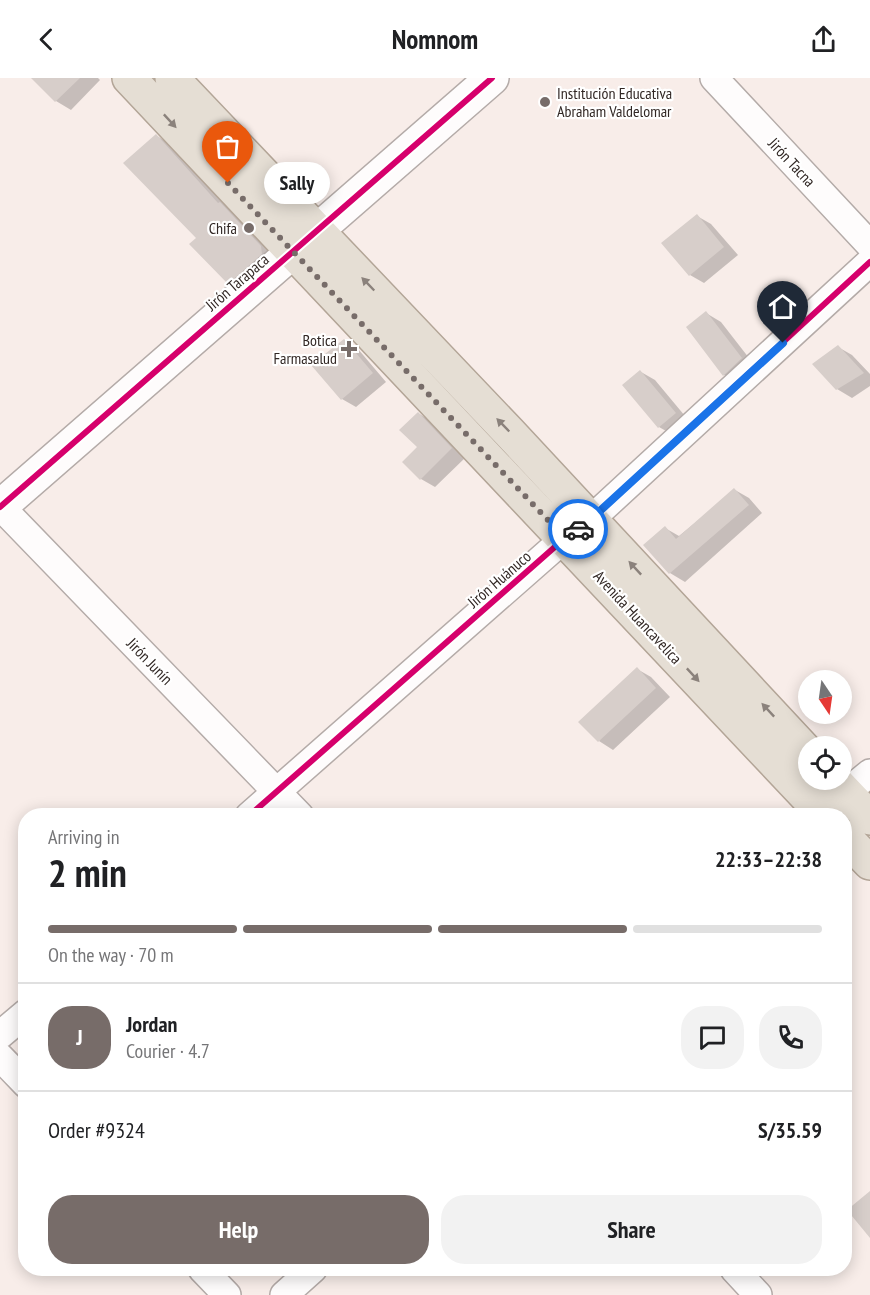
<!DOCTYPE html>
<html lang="en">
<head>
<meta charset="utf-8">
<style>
  body { margin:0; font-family:"PT Sans Narrow",sans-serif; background:#f2f2f2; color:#202124; height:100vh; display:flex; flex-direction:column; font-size:22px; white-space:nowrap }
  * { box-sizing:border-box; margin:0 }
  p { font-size:20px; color:#757577 }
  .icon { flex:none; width:33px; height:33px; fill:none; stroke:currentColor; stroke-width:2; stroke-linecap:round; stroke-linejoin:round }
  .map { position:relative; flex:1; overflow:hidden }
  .sheet { position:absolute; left:18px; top:730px; width:834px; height:468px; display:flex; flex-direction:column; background:#fff; border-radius:24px; box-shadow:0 3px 15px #0003 }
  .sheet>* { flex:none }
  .needle { width:39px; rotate:167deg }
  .tools { position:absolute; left:798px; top:592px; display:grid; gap:12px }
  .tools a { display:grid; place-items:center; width:54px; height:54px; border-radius:50%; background:#fff; box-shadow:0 3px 15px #0003; font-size:30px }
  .pin { position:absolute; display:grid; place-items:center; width:51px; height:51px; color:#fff; margin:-62px -26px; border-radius:50% 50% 50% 0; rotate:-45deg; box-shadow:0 0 6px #0007 }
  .pin .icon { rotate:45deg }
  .courier { position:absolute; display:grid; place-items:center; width:60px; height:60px; margin:-30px; border:4px solid #1a73e8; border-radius:50%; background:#fff; color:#222; box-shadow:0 2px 8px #0007 }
  .bubble { position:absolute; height:42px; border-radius:21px; background:#fff; box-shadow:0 3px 15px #0003; font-size:20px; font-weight:700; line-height:42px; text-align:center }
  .overview em { font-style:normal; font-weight:700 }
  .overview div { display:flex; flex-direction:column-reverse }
  .overview { display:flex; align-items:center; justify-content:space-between; height:102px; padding:0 30px }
  h1 { font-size:39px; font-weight:700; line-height:45px }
  .bar { display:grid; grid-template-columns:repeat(4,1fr); gap:9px 6px; align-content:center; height:72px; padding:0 30px }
  .bar i { height:8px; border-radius:4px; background:#e0e0e0 }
  .bar .active { background:#776c69 }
  .bar p { grid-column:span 4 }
  .line { display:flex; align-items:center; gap:15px; padding:0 30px; border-top:2px solid #e0e0e0 }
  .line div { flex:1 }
  .round { display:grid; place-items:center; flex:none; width:63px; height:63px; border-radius:24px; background:#f2f2f2 }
  .button { display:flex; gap:12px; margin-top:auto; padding:12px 30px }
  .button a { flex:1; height:69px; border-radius:24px; background:#776c69; color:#fff; font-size:24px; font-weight:700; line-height:69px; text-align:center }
  .button a+a { background:#f2f2f2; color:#202124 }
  header { display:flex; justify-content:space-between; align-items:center; height:78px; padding:0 30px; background:#fff; font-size:27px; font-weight:700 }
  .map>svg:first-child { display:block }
  .shadow { fill:#0003 }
  .building { fill:#d7ceca }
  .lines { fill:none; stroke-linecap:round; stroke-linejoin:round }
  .minor-casing { stroke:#b4aba8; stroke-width:30 }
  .tertiary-casing { stroke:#b4aba8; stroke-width:36 }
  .trunk-casing { stroke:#b3a597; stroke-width:36 }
  .minor { stroke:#fefcfc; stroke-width:27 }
  .tertiary { stroke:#fefcfc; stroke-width:33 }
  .trunk { stroke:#e5ded4; stroke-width:33 }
  .cycleway-casing { stroke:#fff; stroke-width:10 }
  .cycleway { stroke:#d6006c; stroke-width:6 }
  .oneway { fill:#8b827c }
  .done { stroke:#776c69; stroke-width:6; stroke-dasharray:0 10.8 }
  .route { stroke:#1a73e8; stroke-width:8 }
  .poi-dot { fill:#776c69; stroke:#fff; stroke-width:2 }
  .labels { text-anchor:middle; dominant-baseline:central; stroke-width:4.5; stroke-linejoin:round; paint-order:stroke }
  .poi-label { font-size:16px; fill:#312724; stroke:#fff; text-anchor:end }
  .street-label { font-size:16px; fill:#312724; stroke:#fff }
</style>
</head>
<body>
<header><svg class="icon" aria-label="back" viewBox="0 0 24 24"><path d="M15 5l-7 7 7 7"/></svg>Nomnom<svg class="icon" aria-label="share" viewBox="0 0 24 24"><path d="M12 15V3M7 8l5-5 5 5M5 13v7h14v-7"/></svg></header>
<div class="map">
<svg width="870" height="1217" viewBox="0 0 870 1217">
  <rect width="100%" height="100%" fill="#f8ede9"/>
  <path class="shadow" d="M 43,0 L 98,0 L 100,2 L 71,32 L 56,23 L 38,5 Z
    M 157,58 L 178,71 L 282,181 L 250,217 L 229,204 L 198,160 Z
    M 697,138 L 711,146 L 738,177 L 704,205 L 690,197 Z
    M 706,235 L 721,244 L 756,289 L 738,305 L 724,297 Z
    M 344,263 L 358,271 L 386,304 L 356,329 L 342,321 Z
    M 838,269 L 852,277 L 870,296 L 870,308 L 852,320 L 837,311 L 815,286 Z
    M 641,294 L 655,302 L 690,344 L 673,357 L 659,349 Z
    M 418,335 L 432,344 L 466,379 L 435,409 L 421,401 Z
    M 735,412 L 749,420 L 762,435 L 685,504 L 670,495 L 645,467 L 665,450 L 679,458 Z
    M 637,591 L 651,599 L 670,619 L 613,672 L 599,663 Z
    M 26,958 L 26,974 L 22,961 Z"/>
  <path class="building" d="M 31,0 L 80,0 L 55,24 Z
    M 156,56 L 218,125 L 220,124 L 261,168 L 262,176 L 228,206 L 189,166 L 196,160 L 123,85 Z
    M 697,136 L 724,169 L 689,198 L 661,165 Z
    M 706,233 L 742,280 L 723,298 L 686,249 Z
    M 344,261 L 373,295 L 341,322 L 311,287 Z
    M 838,267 L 864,295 L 836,312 L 812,286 Z
    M 640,292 L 676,335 L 658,350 L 622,307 Z
    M 418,334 L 452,370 L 420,402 L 402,384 L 417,369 L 399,352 Z
    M 734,410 L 749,427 L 669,496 L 643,467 L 665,448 L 676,461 Z
    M 637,589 L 656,610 L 598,664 L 578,644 Z
    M 870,1113 L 870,1160 L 847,1132 Z"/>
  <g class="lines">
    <defs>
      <path id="minor" d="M 714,0 L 870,167
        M 0,428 L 300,738
        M 831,727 L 870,695
        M 249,738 L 565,460 L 590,442 L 870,184
        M 0,957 L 26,935
        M 0,979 L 26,1006
        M 202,1191 L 227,1217
        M 734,1191 L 758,1217
        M 284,1217 L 313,1191"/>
      <path id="tertiary" d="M 0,429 L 492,0"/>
      <path id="trunk" d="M 129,0 L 825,738
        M 172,0 L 509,354 L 808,675
        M 834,702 L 870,740
        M 844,758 L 870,785"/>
    </defs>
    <use href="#minor" class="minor-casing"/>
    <use href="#tertiary" class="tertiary-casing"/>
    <use href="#trunk" class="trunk-casing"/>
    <use href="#minor" class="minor"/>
    <use href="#tertiary" class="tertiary"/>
    <use href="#trunk" class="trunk"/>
    <defs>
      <path id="cycleway" d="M 0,429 L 492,0
        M 249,738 L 565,460 L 590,442 L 870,184"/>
    </defs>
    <use href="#cycleway" class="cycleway-casing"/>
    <use href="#cycleway" class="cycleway"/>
  </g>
  <defs><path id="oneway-solid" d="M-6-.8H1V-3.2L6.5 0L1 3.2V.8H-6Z" transform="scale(1.5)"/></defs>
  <g class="oneway">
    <use href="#oneway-solid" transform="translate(170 43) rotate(47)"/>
    <use href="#oneway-solid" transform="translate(368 206) rotate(-134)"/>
    <use href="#oneway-solid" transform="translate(503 347) rotate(-134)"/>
    <use href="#oneway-solid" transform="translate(635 490) rotate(-133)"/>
    <use href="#oneway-solid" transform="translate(693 597) rotate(47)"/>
    <use href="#oneway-solid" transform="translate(768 632) rotate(-133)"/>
  </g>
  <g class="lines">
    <path class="done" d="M 228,105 L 565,460 L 578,451"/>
    <path class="route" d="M 578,451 L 590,442 L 783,265"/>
  </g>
  <g class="poi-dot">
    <circle cx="545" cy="24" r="6"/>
    <circle cx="249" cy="150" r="6"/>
    <path d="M346 262h6v6h6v6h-6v6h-6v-6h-6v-6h6z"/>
  </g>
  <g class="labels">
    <g class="poi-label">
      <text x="557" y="15" text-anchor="start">Institución Educativa<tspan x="557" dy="18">Abraham Valdelomar</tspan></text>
      <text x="237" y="150">Chifa</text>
      <text x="337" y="262">Botica<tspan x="337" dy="18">Farmasalud</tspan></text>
    </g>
    <g class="street-label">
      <text transform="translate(792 84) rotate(47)">Jirón Tacna</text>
      <text transform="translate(237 204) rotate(-41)">Jirón Tarapaca</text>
      <text transform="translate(499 501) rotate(-41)">Jirón Huánuco</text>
      <text transform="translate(638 539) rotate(47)">Avenida Huancavelica</text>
      <text transform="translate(150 583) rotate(46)">Jirón Junín</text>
    </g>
  </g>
</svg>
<div class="tools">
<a><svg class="needle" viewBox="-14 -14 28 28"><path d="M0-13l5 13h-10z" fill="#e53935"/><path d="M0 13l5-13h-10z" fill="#757577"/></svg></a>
<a><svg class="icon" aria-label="locate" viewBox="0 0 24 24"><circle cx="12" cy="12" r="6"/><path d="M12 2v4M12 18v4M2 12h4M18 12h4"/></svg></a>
</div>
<div class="pin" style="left:228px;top:105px;background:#ea580c"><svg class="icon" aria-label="bag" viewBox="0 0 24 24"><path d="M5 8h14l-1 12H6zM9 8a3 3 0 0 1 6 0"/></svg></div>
<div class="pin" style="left:783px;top:265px;background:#1f2937"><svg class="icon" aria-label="home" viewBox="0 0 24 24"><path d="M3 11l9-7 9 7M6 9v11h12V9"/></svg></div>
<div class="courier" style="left:578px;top:451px"><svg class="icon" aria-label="car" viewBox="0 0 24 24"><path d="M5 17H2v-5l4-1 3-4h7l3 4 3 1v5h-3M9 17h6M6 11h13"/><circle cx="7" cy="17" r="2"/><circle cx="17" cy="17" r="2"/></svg></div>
<div class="bubble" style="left:264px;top:84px;width:66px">Sally</div>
<section class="sheet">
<div class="overview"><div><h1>2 min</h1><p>Arriving in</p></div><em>22:33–22:38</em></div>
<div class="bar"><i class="active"></i><i class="active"></i><i class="active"></i><i></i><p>On the way · 70 m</p></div>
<div class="line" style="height:108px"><b class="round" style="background:#776c69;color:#fff">J</b><div><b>Jordan</b><p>Courier · 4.7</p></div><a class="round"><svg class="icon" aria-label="chat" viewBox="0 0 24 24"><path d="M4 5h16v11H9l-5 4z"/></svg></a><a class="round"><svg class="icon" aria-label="phone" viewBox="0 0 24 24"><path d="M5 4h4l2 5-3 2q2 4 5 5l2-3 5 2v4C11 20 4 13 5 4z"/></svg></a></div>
<div class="line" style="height:78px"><div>Order #9324</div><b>S/35.59</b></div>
<div class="button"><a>Help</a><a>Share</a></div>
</section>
</div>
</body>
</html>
